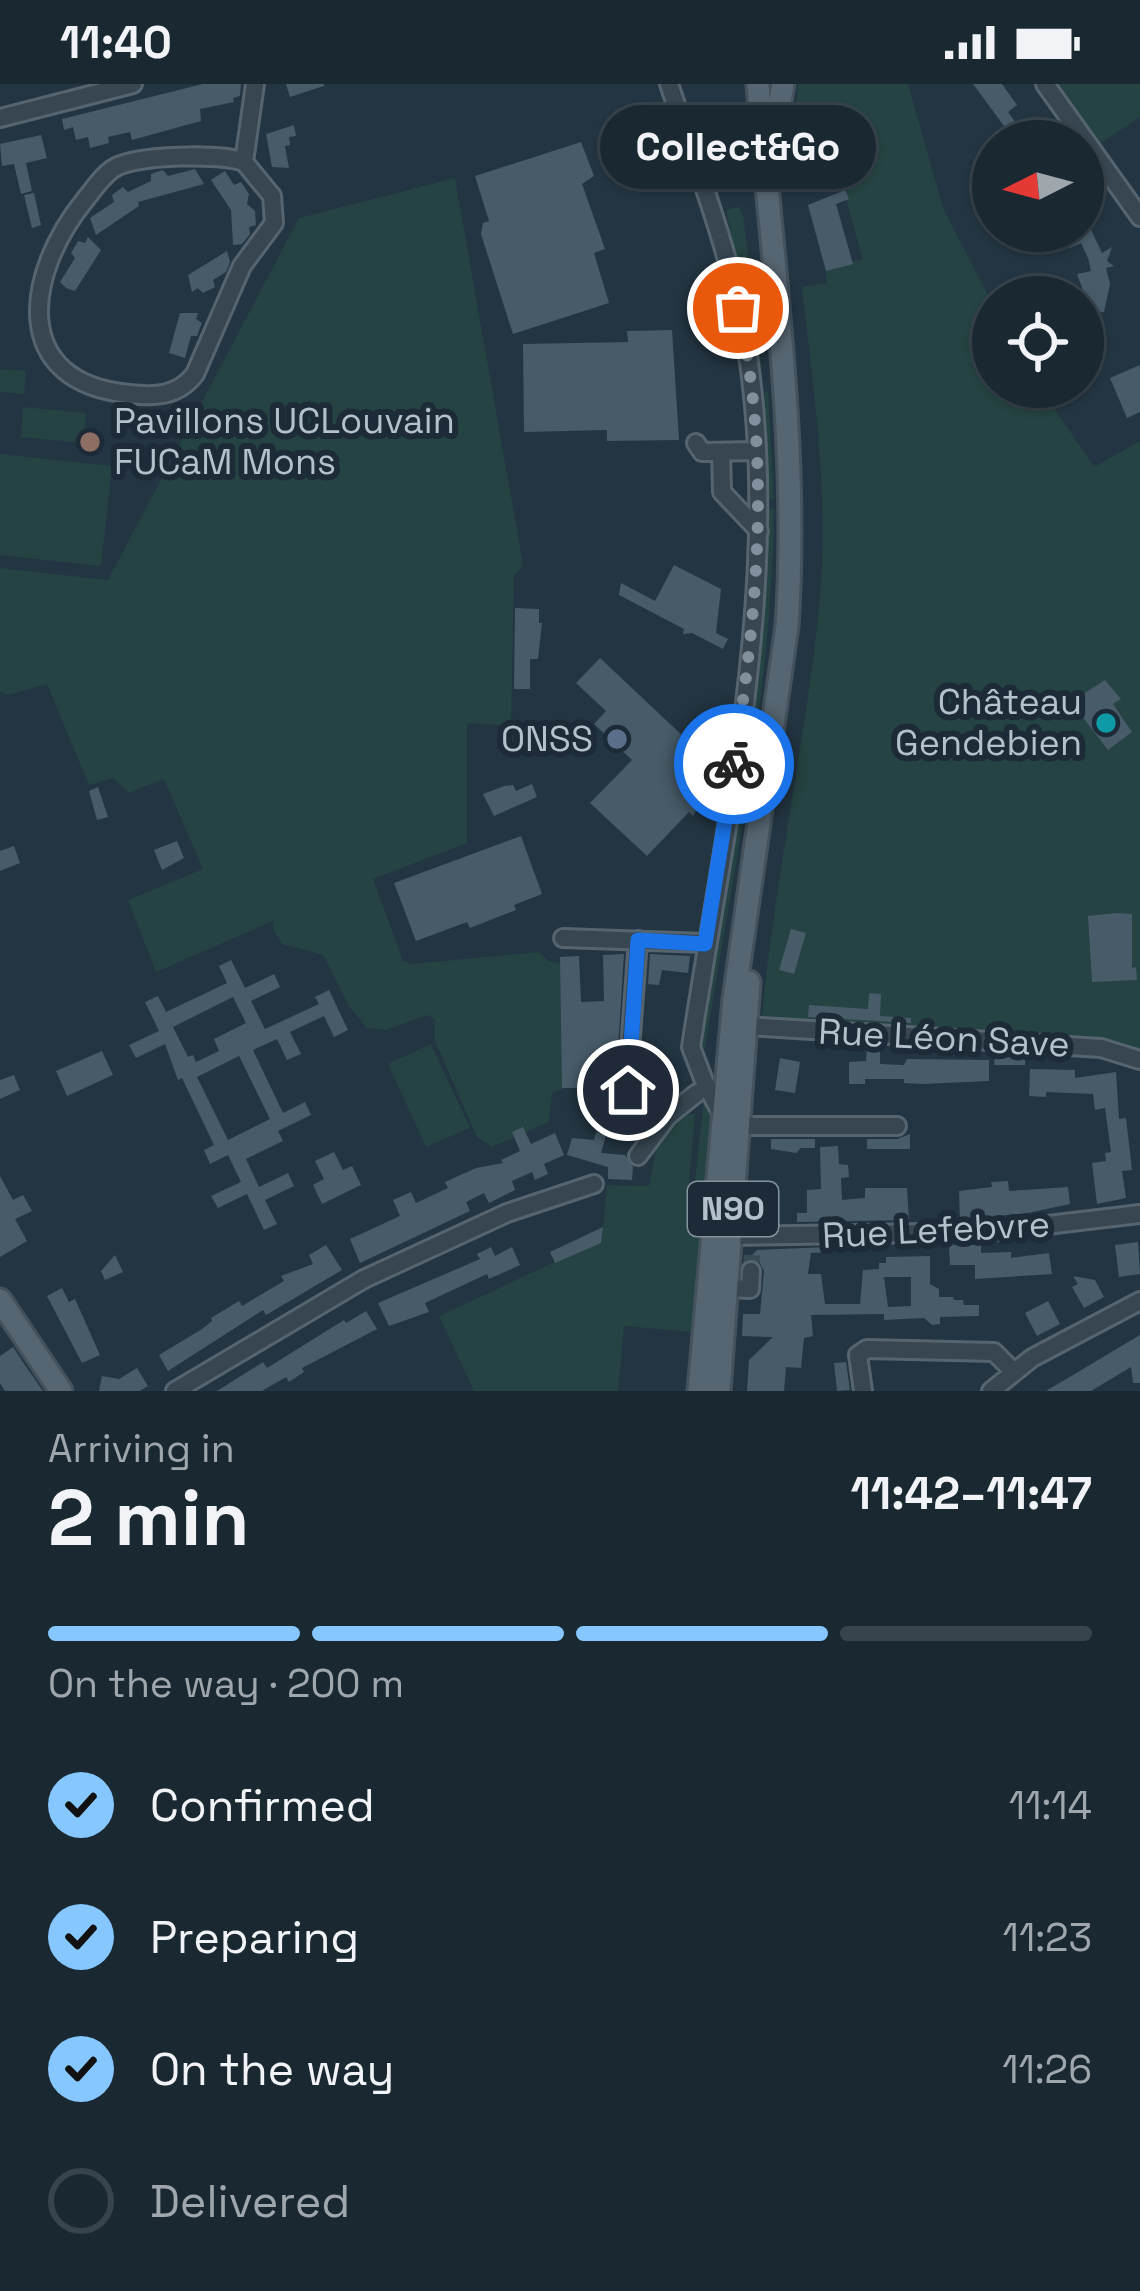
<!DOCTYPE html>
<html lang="en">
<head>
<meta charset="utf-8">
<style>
  body { margin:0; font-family:"Space Grotesk",sans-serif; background:#23303a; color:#f1f3f6; height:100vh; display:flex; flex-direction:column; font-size:45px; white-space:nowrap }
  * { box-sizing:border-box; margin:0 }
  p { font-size:39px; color:#9fa6ac }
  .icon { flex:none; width:66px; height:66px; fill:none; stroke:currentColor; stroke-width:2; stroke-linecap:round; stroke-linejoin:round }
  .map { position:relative; height:1307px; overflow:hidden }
  .side { display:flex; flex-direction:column; background:#1a2832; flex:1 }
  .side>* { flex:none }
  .needle { width:78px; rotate:264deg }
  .fabs { position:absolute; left:972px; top:36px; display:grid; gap:24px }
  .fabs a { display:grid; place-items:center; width:132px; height:132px; border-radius:50%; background:#1a2832; box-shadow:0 3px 9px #0004,0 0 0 3px #38444d; font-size:60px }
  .pin { position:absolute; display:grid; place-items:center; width:102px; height:102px; color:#fff; margin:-51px; border:6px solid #fff; border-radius:50%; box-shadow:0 3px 12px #0007 }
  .courier { position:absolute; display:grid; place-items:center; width:120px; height:120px; margin:-60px; border:9px solid #1a73e8; border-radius:50%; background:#fff; color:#222; box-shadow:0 3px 15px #0007 }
  .bubble { position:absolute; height:84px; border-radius:42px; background:#1a2832; box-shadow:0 3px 9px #0004,0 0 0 3px #38444d; font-size:39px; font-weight:700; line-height:84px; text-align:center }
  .headline em { font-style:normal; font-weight:700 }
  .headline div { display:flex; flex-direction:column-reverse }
  .headline { display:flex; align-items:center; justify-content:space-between; height:204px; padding:0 48px }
  h1 { font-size:78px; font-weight:700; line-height:90px }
  .bar { display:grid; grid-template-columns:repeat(4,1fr); gap:18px 12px; align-content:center; height:144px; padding:0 48px }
  .bar i { height:15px; border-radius:9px; background:#38444d }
  .bar .current { background:#86c7ff }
  .bar p { grid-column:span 4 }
  ol { padding:0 48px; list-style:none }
  li { display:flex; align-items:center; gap:36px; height:132px }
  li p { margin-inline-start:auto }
  li .icon { padding:12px; border-radius:50%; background:#86c7ff; color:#111; stroke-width:4 }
  li:last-child { color:#9fa6ac }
  li i { width:66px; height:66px; border:6px solid #38444d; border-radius:50% }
  .status { display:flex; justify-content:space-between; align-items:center; height:84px; padding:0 60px; background:#1a2832; direction:ltr }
  .status svg { height:33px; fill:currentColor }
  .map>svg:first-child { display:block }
  .green { fill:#254342 }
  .building { fill:#475b68; fill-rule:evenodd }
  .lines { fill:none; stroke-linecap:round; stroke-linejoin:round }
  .minor-tunnel { stroke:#394a57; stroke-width:16; stroke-dasharray:16 8; stroke-linecap:butt }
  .minor-casing { stroke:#55646f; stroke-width:22 }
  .major-casing { stroke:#44525d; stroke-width:27 }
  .minor { stroke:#374651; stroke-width:16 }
  .major { stroke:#556571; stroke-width:21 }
  .done { stroke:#81909c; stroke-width:12; stroke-dasharray:0 21.6 }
  .route { stroke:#1a73e8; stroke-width:15 }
  .education-dot { fill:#8d6e63; stroke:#1c2b37; stroke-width:4.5 }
  .culture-dot { fill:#0f9aa8; stroke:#1c2b37; stroke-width:4.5 }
  .service-dot { fill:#5c6f8a; stroke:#1c2b37; stroke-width:4.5 }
  .labels { text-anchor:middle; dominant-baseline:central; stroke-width:12; stroke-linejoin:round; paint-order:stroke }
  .shield { fill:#1c2b37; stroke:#86949f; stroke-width:3 }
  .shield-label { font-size:33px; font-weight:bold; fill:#b4c1cc }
  .poi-label { font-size:36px; fill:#b4c1cc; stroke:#1c2b37; text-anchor:end }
  .street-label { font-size:36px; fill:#b4c1cc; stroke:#1c2b37 }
</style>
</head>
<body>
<div class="status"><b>11:40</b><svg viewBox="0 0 49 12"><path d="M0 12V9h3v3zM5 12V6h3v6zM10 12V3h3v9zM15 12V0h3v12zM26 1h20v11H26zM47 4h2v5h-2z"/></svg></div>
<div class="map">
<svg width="1140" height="1307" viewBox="0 0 1140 1307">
  <rect width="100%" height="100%" fill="#233542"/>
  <path class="green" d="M 798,0 L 908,0 L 943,124 L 993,221 L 993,303 L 1040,303 L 1094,383 L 1140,357 L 1140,976 L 1130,971 L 761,943 C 773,802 805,664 819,524 C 830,417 814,308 802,203 L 827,199 L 825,184 L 863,175 L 835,76 L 794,67 Z
    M 1045,0 L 1140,0 L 1140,33 L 1092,65 Z
    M 455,94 L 523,481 L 514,492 L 511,642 L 467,639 L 467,759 L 373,795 L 403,877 L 412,880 L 539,868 L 548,877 L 562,880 L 573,1001 L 552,1009 L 549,1038 L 492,1063 L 477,1053 L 435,957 L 435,936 L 428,931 L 386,946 L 367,944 L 349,922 L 323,871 L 282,860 L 273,845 L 273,837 L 156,888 L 128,816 L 203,785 L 164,695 L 129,709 L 113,694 L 89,701 L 47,600 L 8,611 L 0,607 L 0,484 L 108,496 L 299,134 Z
    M 739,123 L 743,131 L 763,295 L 726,126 Z
    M 0,285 L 26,287 L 24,310 L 0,308 Z
    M 768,307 L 774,415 L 768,415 L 761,310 Z
    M 23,323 L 86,329 L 84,359 L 21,353 Z
    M 0,370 L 112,382 L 101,482 L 0,471 Z
    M 768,425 L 774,425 C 772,606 733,786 705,964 L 699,963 L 756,577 Z
    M 431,960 L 470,1044 L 426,1063 L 388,980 Z
    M 704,1014 L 719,1035 L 709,1100 L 695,1097 Z
    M 695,1030 L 688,1109 L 706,1111 L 692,1248 L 624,1242 L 618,1307 L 474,1307 L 439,1232 L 602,1156 L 607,1101 L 649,1102 L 659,1049 L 682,1031 Z"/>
  <path class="building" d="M 203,0 L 241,0 L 240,12 L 233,14 L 234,18 L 200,25 L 201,37 L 132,56 L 130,48 L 108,53 L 109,59 L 90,64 L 88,53 L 76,56 L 73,43 L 64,46 L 62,35 Z
    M 286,0 L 324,0 L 324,2 L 290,13 Z
    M 973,0 L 1002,0 L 1017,21 L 1008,28 L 1029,57 L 1000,57 L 994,49 L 1004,42 Z
    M 715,23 L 729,27 L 729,66 L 712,68 L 710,50 L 716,50 Z
    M 294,41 L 296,52 L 289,53 L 290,61 L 285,62 L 289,84 L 272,83 L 266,50 Z
    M 41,51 L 47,74 L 26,79 L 32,107 L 21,110 L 14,80 L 2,82 L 0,60 Z
    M 581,58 L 594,92 L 582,100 L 605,165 L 594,169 L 609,219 L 513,250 L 481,150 L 483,139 L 489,137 L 475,92 Z
    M 195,85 L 204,100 L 138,118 L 139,122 L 96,151 L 90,134 L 114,118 L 112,111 L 123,103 L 128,108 L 151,97 L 151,90 L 163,86 L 168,92 Z
    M 225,87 L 234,101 L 241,98 L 249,110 L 247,120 L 255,127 L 256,141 L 249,143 L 250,150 L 242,160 L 233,161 L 231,126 L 211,96 Z
    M 845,106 L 849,115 L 836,120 L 853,180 L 826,187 L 808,121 Z
    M 34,109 L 41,141 L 32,144 L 24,111 Z
    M 1083,129 L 1102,169 L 1112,163 L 1107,177 L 1114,182 L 1106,184 L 1110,200 L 1104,228 L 1083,230 L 1083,206 L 1077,190 L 1091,187 L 1088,174 L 1081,159 L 1070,164 L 1062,147 L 1083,147 Z
    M 88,153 L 101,166 L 75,207 L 66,204 L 60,198 L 75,174 L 71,169 L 78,157 L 85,159 Z
    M 227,167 L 230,178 L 226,188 L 213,196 L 215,203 L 203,209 L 198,204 L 192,208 L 188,191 Z
    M 180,229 L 198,229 L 196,235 L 202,239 L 197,252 L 191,252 L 185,274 L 169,269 Z
    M 672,246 L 679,356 L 607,357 L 607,346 L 524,348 L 523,260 L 628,258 L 627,247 Z
    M 1140,281 L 1140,328 L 1127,334 L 1110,294 Z
    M 674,481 L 721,505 L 716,549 L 728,555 L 723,565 L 692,549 L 683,550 L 684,545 L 619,511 L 621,499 L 655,517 Z
    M 515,524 L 539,525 L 539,539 L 542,539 L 538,575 L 530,575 L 530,605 L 514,605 Z
    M 600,574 L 685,654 L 678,661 L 715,691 L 693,732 L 689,728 L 647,772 L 590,719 L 632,676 L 594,640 L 606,627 L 576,599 Z
    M 1105,596 L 1121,615 L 1113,620 L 1132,648 L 1108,666 L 1071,618 Z
    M 532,700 L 537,713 L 494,732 L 483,710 L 504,702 L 513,701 L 516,707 Z
    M 98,703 L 108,733 L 97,736 L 89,707 Z
    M 521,752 L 542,810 L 514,821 L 516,826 L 470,844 L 467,838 L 416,857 L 394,799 Z
    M 177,757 L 184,774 L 162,786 L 154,766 Z
    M 14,762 L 20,779 L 0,787 L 0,767 Z
    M 1116,829 L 1132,830 L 1132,884 L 1136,883 L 1137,896 L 1092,898 L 1088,832 Z
    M 791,845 L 806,849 L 794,890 L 779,886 Z
    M 624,870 L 615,1011 L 614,1004 L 562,1004 L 560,873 L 579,872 L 581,918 L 604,917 L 603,871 Z
    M 650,870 L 690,872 L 688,889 L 662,886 L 659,901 L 648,900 Z
    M 231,876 L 245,904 L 274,890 L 280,903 L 251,917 L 265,945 L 319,920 L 315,913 L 329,906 L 348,946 L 334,953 L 324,932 L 290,948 L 301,970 L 287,976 L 277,955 L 253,966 L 283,1029 L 305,1018 L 311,1031 L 278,1047 L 283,1057 L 246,1075 L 259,1103 L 288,1089 L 294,1102 L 265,1116 L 277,1140 L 264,1146 L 247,1110 L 218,1124 L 211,1112 L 241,1098 L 228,1071 L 210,1080 L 204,1066 L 214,1061 L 182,994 L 178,996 L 165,960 L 136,974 L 129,961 L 159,947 L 145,918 L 158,912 L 166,928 L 227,899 L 219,882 ZM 233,913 L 246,939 L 214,955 L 219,967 L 196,978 L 193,971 L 188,973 L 173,943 ZM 239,972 L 270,1035 L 228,1056 L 197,993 Z
    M 869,909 L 881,910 L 880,932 L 911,934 L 911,939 L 808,933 L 809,921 L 868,925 Z
    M 867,962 L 880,963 L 880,980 L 904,981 L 907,975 L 989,976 L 989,997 L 922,1000 L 904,999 L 904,995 L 865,995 L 865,1000 L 849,1000 L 849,978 L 866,977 Z
    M 102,967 L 113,991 L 67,1012 L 56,987 Z
    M 995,970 L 1025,972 L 1025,981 L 994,981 Z
    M 780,974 L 800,978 L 795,1009 L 775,1006 Z
    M 1030,985 L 1075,986 L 1075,994 L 1116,988 L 1119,1035 L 1126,1034 L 1132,1086 L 1122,1087 L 1126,1114 L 1097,1120 L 1092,1079 L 1106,1077 L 1105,1069 L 1111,1068 L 1105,1024 L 1095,1026 L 1093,1010 L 1046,1008 L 1046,1013 L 1029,1012 Z
    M 14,991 L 20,1006 L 0,1015 L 0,996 Z
    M 523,1043 L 531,1060 L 555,1049 L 564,1071 L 544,1080 L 548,1090 L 535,1096 L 532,1088 L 512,1097 L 515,1106 L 489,1119 L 484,1109 L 466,1118 L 470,1127 L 360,1179 L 350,1155 L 400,1132 L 393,1116 L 411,1108 L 416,1119 L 448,1104 L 445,1098 L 476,1084 L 503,1079 L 501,1076 L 520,1067 L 512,1048 Z
    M 596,1048 L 606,1051 L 601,1069 L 625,1071 L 633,1083 L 632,1096 L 608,1095 L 608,1083 L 567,1071 L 572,1054 L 594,1056 Z
    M 910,1050 L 910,1065 L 867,1065 L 867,1055 L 897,1055 Z
    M 771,1055 L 815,1055 L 815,1064 L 801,1064 L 796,1069 L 771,1065 Z
    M 838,1062 L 839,1080 L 848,1081 L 849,1093 L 841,1094 L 842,1116 L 865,1114 L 865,1104 L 907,1104 L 909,1136 L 797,1138 L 797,1129 L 807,1129 L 807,1106 L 821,1105 L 820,1063 Z
    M 334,1068 L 343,1086 L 352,1082 L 361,1101 L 322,1120 L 313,1101 L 324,1095 L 315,1077 Z
    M 0,1092 L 13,1116 L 23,1111 L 32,1127 L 15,1135 L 27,1157 L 0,1173 Z
    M 754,1097 L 772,1097 L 773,1134 L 754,1134 Z
    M 1008,1097 L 1009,1107 L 1068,1103 L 1070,1120 L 1028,1129 L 960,1136 L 959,1107 L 992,1103 L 991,1098 Z
    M 603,1143 L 601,1159 L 555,1179 L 550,1168 Z
    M 1138,1158 L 1140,1190 L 1119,1193 L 1115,1161 Z
    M 326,1161 L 342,1186 L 266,1231 L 263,1226 L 168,1287 L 159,1271 L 202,1245 L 212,1237 L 211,1234 L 239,1217 L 242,1222 L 284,1197 L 281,1192 L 313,1180 L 309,1171 Z
    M 949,1161 L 981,1161 L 981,1169 L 1011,1168 L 1011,1174 L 1049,1169 L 1052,1190 L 975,1195 L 975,1181 L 950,1181 Z
    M 491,1163 L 495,1172 L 512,1163 L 520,1181 L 489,1195 L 487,1190 L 425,1219 L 429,1228 L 389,1242 L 378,1219 L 480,1175 L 477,1170 Z
    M 827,1163 L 827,1168 L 811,1169 L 808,1190 L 821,1190 L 825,1220 L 860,1220 L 863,1186 L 879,1185 L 879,1179 L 886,1179 L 886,1173 L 930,1172 L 930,1200 L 939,1205 L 939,1213 L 953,1213 L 954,1216 L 963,1216 L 964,1221 L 979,1221 L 979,1232 L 940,1233 L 940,1240 L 932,1241 L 924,1234 L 884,1236 L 884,1230 L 811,1231 L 813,1252 L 804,1254 L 801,1284 L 786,1283 L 784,1307 L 747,1307 L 749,1276 L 773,1253 L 742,1252 L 743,1230 L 760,1230 L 764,1187 L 759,1177 L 750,1173 L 757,1166 ZM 884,1193 L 911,1193 L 911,1222 L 888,1223 Z
    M 115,1171 L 123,1188 L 105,1196 L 101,1187 Z
    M 1073,1192 L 1095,1196 L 1104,1213 L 1084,1224 L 1072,1203 L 1078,1200 Z
    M 62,1204 L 69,1218 L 75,1215 L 100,1271 L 82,1279 L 47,1212 Z
    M 1048,1217 L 1060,1240 L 1037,1252 L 1025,1229 Z
    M 366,1227 L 377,1245 L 302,1284 L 304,1288 L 289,1298 L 286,1293 L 262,1307 L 217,1307 L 263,1278 L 267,1284 L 344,1236 L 346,1239 Z
    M 1140,1251 L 1140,1299 L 1133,1299 L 1131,1283 L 1091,1307 L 1046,1307 Z
    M 13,1263 L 25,1281 L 43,1307 L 5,1307 L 0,1299 L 0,1272 Z
    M 846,1278 L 850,1306 L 837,1307 L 834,1279 Z
    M 137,1284 L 148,1302 L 140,1307 L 99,1307 L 102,1292 L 119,1295 Z"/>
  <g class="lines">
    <path class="minor-tunnel" d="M 751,1187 L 752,1167"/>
    <defs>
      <path id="minor" d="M 669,0 C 699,89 734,178 748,272 C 782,498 725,739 691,963 L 704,997 L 724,1034
        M 1045,0 L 1140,133
        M 0,34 L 133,0
        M 244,78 L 272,112 L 274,139 L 242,182 L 195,290 C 178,312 156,313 129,310 C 8,298 26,189 84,117 C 94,105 103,90 116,83 C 138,71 220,69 244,78 L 255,0
        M 696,359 L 702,368 L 757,367
        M 721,368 L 722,408 L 759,447
        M 563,854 L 705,859
        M 743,932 L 747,942 L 1101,964 L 1140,976
        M 627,1006 L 638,856
        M 740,1042 L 897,1042
        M 638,1072 L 668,1032 L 697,1009
        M 731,1152 L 989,1148 L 1140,1130
        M 727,1204 L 750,1205 L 751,1187
        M 175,1307 L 364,1195 L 507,1129 L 594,1100
        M 863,1307 L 858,1271 L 867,1265 L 994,1268 L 1014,1288
        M 991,1307 L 1032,1274 L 1140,1217"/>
      <path id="major" d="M 772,63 L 783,0
        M 0,1216 L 61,1307
        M 699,1307 L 734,915 L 787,542 C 799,361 772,180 758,0
        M 719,1307 L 749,898"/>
    </defs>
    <use href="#minor" class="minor-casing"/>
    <use href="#major" class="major-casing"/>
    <use href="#minor" class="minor"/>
    <use href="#major" class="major"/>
  </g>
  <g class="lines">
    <path class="done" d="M 734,680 C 757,527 772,376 738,224"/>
    <path class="route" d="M 628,1006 L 638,856 L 705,860 L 734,680"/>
  </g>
  <circle class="education-dot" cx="90" cy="358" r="12"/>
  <circle class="culture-dot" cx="1106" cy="639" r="12"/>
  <circle class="service-dot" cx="617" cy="655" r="12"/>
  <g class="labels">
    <rect class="shield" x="688" y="1098" width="90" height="54" rx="9"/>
    <g class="shield-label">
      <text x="733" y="1125">N90</text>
    </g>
    <g class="poi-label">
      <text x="114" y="337" text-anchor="start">Pavillons UCLouvain<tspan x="114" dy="41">FUCaM Mons</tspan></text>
      <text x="1082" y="618">Château<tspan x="1082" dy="41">Gendebien</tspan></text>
      <text x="593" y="655">ONSS</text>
    </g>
    <g class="street-label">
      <text transform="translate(944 954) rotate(3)">Rue Léon Save</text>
      <text transform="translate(936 1146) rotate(-3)">Rue Lefebvre</text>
    </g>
  </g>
</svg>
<div class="fabs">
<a><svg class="needle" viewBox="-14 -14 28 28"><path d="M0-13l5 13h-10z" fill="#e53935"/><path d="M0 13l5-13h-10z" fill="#9fa6ac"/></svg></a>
<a><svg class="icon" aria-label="locate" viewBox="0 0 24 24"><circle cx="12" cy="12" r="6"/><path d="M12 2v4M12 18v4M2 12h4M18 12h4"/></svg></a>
</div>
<div class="pin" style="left:738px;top:224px;background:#ea580c"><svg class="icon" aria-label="bag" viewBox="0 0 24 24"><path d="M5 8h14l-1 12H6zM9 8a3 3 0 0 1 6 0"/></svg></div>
<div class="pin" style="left:628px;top:1006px;background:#1f2937"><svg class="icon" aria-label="home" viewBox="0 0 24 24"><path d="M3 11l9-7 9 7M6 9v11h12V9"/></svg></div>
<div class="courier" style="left:734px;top:680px"><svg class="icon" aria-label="bike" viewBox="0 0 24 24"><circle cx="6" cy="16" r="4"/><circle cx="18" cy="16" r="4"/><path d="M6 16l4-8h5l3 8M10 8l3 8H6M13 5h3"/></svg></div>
<div class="bubble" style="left:600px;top:21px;width:276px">Collect&amp;Go</div>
</div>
<section class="side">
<div class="headline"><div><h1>2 min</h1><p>Arriving in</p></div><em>11:42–11:47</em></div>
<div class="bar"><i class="current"></i><i class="current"></i><i class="current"></i><i></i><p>On the way · 200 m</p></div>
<ol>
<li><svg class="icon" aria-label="check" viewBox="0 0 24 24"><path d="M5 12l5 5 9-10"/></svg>Confirmed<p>11:14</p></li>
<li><svg class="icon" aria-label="check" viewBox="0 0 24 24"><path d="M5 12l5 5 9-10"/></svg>Preparing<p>11:23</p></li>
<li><svg class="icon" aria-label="check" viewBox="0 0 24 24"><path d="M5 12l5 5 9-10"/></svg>On the way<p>11:26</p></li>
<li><i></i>Delivered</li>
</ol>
</section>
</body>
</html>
